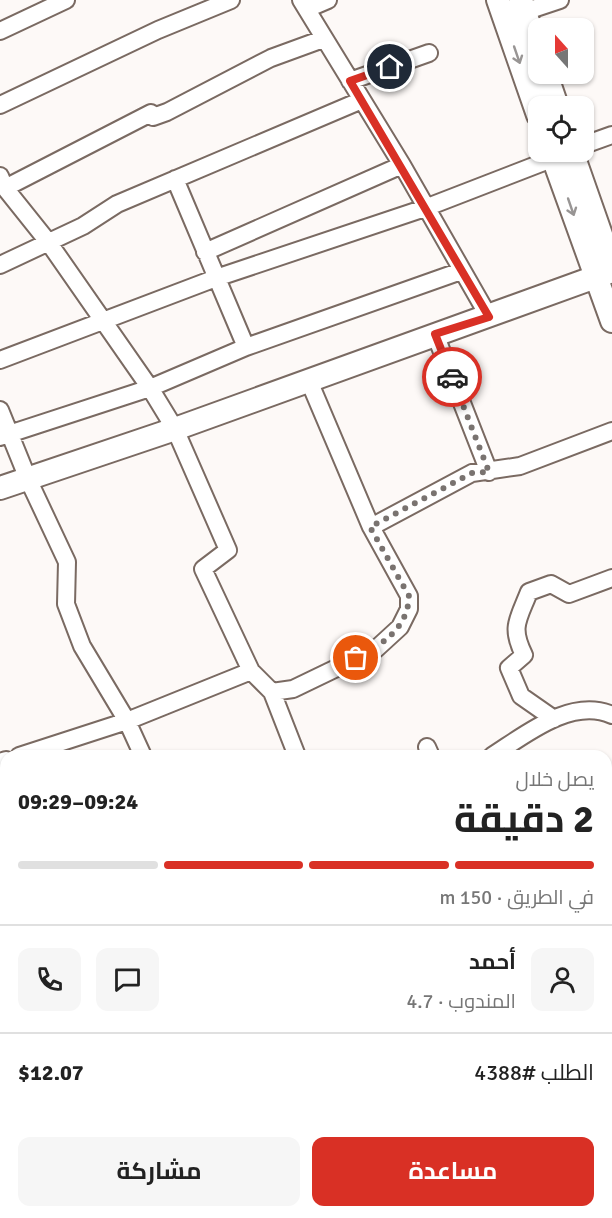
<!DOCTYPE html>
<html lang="ar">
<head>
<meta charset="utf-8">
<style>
  body { margin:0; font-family:Signika,Cairo,sans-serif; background:#f6f6f6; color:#222; direction:rtl; height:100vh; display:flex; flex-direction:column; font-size:22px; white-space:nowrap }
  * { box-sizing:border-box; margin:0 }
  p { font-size:20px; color:#767676 }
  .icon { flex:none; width:33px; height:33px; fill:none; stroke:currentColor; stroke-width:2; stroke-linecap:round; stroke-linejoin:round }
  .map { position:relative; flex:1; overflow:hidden; direction:ltr }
  .drawer { position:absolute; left:0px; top:750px; width:612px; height:468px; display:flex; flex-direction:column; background:#fff; border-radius:18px 18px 0 0; box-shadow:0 2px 4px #0004; direction:rtl }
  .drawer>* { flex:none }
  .needle { width:39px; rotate:339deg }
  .buttons { position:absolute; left:528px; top:18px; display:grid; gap:12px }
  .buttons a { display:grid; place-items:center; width:66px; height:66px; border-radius:12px; background:#fff; box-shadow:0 2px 4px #0004; font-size:30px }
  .pin { position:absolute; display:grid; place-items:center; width:51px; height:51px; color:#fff; margin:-26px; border:3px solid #fff; border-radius:50%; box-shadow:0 2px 6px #0007 }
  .courier { position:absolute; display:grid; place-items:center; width:60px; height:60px; margin:-30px; border:4px solid #d93025; border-radius:50%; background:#fff; color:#222; box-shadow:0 2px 8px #0007 }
  .headline em { font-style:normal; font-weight:700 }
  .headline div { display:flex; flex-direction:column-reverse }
  .headline { display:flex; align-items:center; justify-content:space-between; height:102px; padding:0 18px }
  h1 { font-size:39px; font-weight:700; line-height:45px }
  .bar { display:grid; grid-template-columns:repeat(4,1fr); gap:9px 6px; align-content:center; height:72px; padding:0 18px }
  .bar i { height:8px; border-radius:4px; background:#e0e0e0 }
  .bar .on { background:#d93025 }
  .bar p { grid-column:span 4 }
  .line { display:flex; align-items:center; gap:15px; padding:0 18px; border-top:2px solid #e0e0e0 }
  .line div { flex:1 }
  .round { display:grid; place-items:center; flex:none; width:63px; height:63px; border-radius:12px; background:#f6f6f6 }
  .button { display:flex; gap:12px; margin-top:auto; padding:12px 18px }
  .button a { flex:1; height:69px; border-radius:12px; background:#d93025; color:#fff; font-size:24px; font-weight:700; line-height:69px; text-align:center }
  .button a+a { background:#f6f6f6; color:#222 }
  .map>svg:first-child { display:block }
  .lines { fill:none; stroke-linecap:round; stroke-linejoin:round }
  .street-casing { stroke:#7a6a62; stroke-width:20 }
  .secondary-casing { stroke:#7a6a62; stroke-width:26 }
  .street { stroke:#fff; stroke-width:16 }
  .secondary { stroke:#fff; stroke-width:22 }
  .oneway { stroke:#989594 }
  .done { stroke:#797370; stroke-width:6; stroke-dasharray:0 10.8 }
  .route { stroke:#d93025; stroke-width:8 }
</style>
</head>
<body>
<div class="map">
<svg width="612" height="1218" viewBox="0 0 612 1218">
  <rect width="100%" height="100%" fill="#fdf9f7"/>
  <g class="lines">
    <defs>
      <path id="street" d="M 301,0 L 402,165 L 489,317
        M 307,9 L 328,0
        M 515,15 L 560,0
        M 0,31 L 66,0
        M 350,81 L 429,53
        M 0,105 L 158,30 L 231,0
        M 584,145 L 612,135
        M 0,176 L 5,188 L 49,243 L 150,388 L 175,429 L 228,550 L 203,569 L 251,671
        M 175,179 L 246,347
        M 5,188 L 151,113 L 153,117 L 167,112 L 271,58 L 323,39
        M 205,252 L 402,165
        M 0,265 L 83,226 L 117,204 L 362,100
        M 435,334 L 489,472
        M 0,360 L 216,278 L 425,208 L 562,155
        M 0,410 L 28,479 L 67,562 L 66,604 L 82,646 L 127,721 L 143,756
        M 0,437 L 150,388 L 246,347 L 461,271
        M 371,527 L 472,473 L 520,466 L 612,431
        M 272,692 L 297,756
        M 554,719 L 521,696 L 509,668 L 524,655 C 510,627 518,620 529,592 L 551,584 L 569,594 L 612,578
        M 427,747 L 431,756
        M 19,756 L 127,721 L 251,671 L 272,692 L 293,689 L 376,649 L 400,627 L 409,609 L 409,596 L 371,527 L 309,381
        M 492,756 C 525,735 571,697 612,715
        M 0,762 L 6,760
        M 0,850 L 6,862
        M 606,857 L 612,862
        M 606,955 L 612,953
        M 0,1053 L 6,1049
        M 606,1090 L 612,1087
        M 91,1218 L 103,1212
        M 378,1218 L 389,1212"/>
      <path id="secondary" d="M 498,0 L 538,115
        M 521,0 L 538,52
        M 546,74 L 557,106
        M 551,152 L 612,321
        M 572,152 L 612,266
        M 0,488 L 175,429 L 612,271"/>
    </defs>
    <use href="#street" class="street-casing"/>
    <use href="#secondary" class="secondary-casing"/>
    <use href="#street" class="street"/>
    <use href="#secondary" class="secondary"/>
  </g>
  <defs><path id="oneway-shaft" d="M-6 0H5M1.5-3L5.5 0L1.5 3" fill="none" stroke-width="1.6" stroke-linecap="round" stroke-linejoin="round" transform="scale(1.5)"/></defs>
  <g class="oneway">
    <use href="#oneway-shaft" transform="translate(517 55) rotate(71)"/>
    <use href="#oneway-shaft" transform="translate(571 207) rotate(71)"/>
  </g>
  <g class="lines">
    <path class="done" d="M 356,658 C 382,645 408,628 409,596 L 370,527 L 472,473 L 489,472 L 452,377"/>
    <path class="route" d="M 390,67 L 350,81 L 489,317 L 435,334 L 452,377"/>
  </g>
</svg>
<div class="buttons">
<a><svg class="needle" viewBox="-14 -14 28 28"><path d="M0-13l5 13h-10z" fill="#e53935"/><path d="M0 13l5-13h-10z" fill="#767676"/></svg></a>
<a><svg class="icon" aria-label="locate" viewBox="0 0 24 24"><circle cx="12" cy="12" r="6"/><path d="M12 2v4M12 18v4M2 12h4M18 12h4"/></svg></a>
</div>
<div class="pin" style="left:356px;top:658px;background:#ea580c"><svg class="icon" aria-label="bag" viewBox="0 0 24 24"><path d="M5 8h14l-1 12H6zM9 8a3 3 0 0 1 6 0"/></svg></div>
<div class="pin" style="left:390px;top:67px;background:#1f2937"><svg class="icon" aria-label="home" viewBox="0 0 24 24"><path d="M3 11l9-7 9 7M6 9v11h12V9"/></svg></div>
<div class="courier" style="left:452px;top:377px"><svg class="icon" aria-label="car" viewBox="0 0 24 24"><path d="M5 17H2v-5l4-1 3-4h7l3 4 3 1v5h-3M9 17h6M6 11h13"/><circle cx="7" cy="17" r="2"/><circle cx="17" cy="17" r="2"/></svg></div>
<section class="drawer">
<div class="headline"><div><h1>2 دقيقة</h1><p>يصل خلال</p></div><em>09:24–09:29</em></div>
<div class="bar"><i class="on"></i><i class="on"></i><i class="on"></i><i></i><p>في الطريق · 150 m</p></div>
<div class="line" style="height:108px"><a class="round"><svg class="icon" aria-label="person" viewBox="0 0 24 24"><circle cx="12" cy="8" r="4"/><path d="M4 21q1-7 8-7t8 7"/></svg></a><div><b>أحمد</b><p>المندوب · 4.7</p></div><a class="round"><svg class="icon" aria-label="chat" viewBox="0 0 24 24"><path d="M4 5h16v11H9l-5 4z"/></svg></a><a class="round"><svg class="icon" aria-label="phone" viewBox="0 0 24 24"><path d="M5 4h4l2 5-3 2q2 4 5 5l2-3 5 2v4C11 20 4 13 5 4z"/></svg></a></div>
<div class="line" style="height:78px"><div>الطلب #4388</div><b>$12.07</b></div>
<div class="button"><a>مساعدة</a><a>مشاركة</a></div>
</section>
</div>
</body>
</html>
